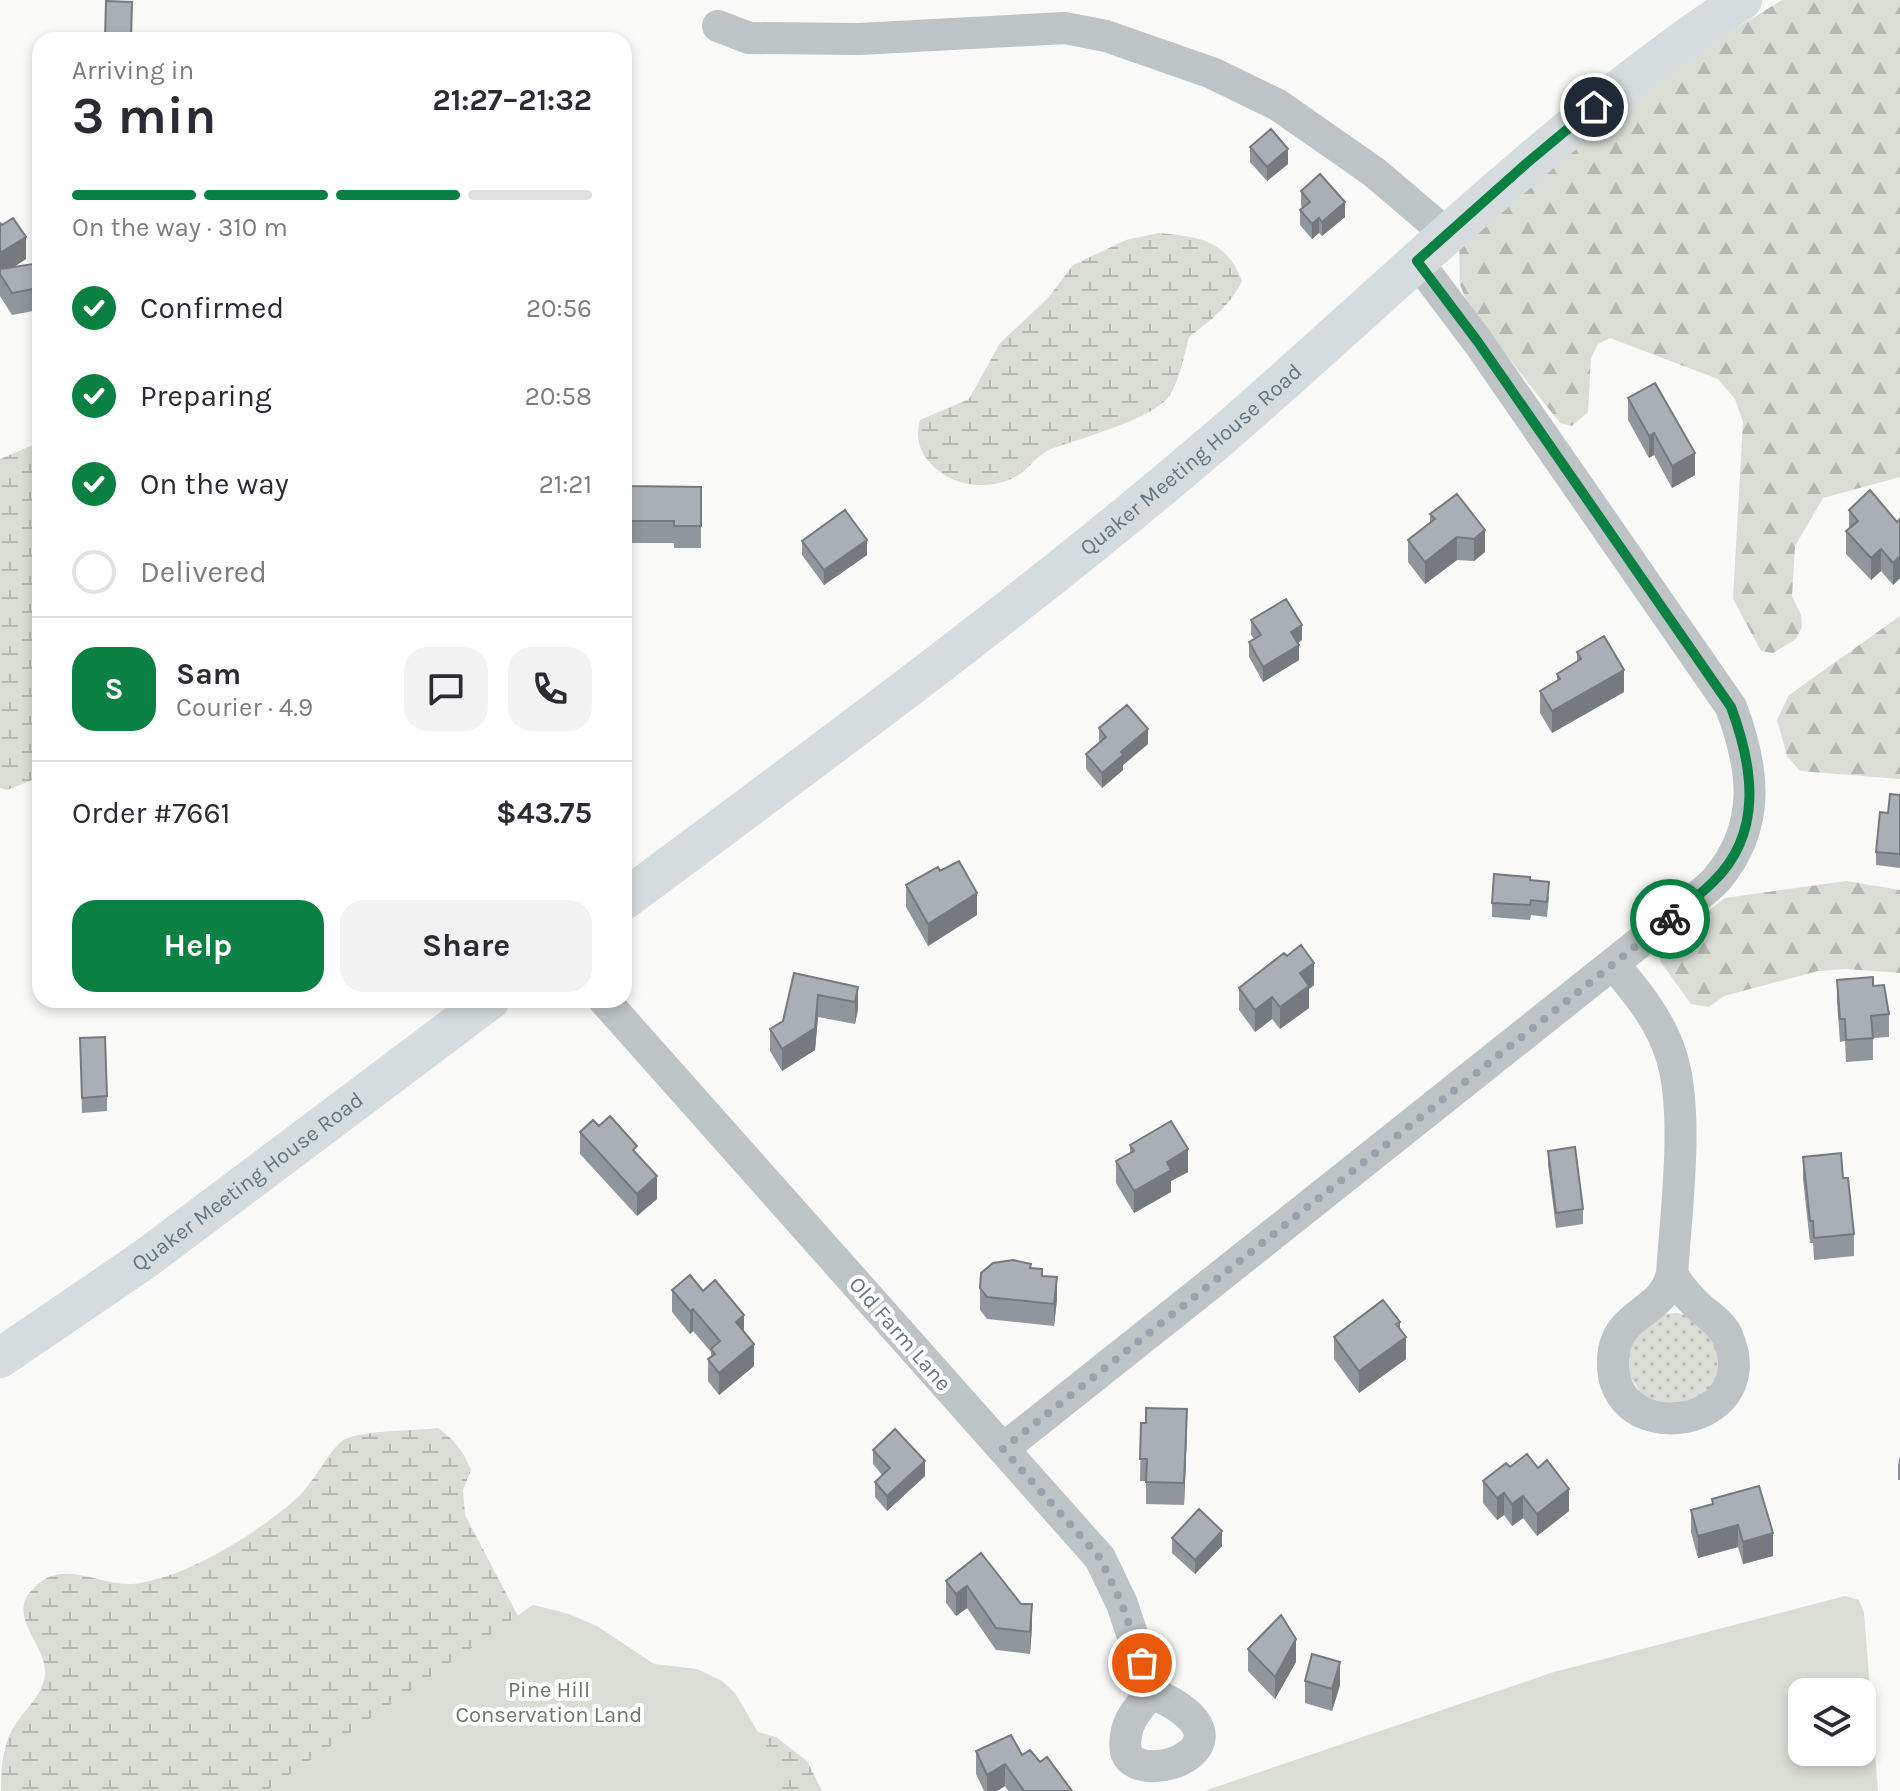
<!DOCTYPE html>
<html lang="en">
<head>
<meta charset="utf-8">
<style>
  body { margin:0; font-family:Karla,sans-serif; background:#f2f2f3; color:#2b2b33; height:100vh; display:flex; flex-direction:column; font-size:30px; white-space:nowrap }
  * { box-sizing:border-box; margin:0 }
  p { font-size:26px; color:#7c7c81 }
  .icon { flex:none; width:44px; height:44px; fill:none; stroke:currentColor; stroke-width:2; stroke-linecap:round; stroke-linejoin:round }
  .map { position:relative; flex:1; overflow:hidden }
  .side { position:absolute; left:32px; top:32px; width:600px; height:976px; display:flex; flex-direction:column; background:#fff; border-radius:24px; box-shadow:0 4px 12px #0003 }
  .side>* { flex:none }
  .fabs { position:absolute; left:1788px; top:1678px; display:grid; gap:16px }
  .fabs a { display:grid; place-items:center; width:88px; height:88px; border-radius:16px; background:#fff; box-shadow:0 4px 12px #0003; font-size:40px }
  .pin { position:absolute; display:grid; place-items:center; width:68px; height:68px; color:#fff; margin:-34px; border:4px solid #fff; border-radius:50%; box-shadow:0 2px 8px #0007 }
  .courier { position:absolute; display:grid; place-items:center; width:80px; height:80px; margin:-40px; border:6px solid #0b8043; border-radius:50%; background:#fff; color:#222; box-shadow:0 2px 10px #0007 }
  .head em { font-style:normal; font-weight:700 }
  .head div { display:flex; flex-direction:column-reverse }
  .head { display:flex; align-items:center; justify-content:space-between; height:136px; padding:0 40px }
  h1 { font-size:52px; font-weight:700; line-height:60px }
  .bar { display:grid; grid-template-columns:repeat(4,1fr); gap:12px 8px; align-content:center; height:96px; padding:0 40px }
  .bar i { height:10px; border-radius:6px; background:#e1e1e2 }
  .bar .on { background:#0b8043 }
  .bar p { grid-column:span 4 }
  .line { display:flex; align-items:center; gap:20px; padding:0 40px; border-top:2px solid #e1e1e2 }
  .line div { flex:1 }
  .round { display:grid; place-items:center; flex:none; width:84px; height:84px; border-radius:24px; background:#f2f2f3 }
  ol { padding:0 40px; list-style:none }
  li { display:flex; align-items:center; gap:24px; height:88px }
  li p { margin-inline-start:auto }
  li .icon { padding:8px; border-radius:50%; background:#0b8043; color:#fff; stroke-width:4 }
  li:last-child { color:#7c7c81 }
  li i { width:44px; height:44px; border:4px solid #e1e1e2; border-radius:50% }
  .primary-button { display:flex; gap:16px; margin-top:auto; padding:16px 40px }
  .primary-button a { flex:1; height:92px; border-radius:24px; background:#0b8043; color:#fff; font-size:32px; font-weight:700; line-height:92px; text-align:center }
  .primary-button a+a { background:#f2f2f3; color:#2b2b33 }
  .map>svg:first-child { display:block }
  .grass { fill:url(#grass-dots) }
  .forest { fill:url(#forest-firs) }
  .wetland { fill:url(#wetland-marsh) }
  .park { fill:#d9ddd6; fill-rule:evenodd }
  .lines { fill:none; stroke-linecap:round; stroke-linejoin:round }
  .minor { stroke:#bec3c6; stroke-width:32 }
  .major { stroke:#d6dbde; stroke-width:40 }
  .wall { fill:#91969c }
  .shaded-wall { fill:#767a7f }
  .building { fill:#a9afb5; stroke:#767a7f; stroke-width:2 }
  .done { stroke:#99a3a9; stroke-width:8; stroke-dasharray:0 14.4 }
  .route { stroke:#0b8043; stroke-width:10 }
  .labels { text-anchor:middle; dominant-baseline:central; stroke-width:8; stroke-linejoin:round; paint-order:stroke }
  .street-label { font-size:22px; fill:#66757f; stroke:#fff }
  .park-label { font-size:22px; fill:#697765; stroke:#fff }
</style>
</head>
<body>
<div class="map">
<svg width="1900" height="1791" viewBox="0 0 1900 1791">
  <defs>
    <pattern id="grass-dots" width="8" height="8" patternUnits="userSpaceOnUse" patternTransform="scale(2)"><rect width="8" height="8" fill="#d9ddd6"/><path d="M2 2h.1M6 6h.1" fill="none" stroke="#b4b8b3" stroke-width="1.8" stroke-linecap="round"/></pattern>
    <pattern id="forest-firs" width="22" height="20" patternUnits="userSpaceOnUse" patternTransform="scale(2)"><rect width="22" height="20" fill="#d9ddd6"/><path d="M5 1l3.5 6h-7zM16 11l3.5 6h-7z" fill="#b4b8b3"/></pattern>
    <pattern id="wetland-marsh" width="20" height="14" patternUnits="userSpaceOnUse" patternTransform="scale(2)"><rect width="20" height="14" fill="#d9ddd6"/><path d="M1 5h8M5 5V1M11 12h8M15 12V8" fill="none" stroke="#b4b8b3"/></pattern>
  </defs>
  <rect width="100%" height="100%" fill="#f9f9f7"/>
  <path class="grass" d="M 1678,1313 L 1694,1318 L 1716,1341 L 1718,1373 L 1711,1388 L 1700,1400 L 1669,1407 L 1643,1396 L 1628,1373 L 1629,1345 L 1662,1314 Z"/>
  <path class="forest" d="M 1782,0 L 1900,0 L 1900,477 L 1823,498 L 1795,546 L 1792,596 L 1801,615 L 1802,627 L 1796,639 L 1773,653 L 1761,651 L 1733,599 L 1743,422 L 1735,399 L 1718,379 L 1610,338 L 1598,344 L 1591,358 L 1588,412 L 1572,426 L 1560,423 L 1470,309 L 1460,285 L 1459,242 L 1691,56 Z
    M 1900,616 L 1900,779 L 1800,771 L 1787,756 L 1777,720 L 1789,695 Z
    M 1846,881 L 1900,890 L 1900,973 L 1846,969 L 1818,971 L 1724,996 L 1709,1007 L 1691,1004 L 1660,961 L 1660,947 L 1725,898 Z"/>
  <path class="wetland" d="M 1159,233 C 1199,237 1226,239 1242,281 C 1230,306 1210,321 1189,337 C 1184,356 1180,378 1170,395 C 1154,419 1081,438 1054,448 C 1035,455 1030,469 1015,477 C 988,491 952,487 931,464 C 919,451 915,437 920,420 L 969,399 L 1000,343 L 1048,298 L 1073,265 L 1126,240 Z
    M 40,442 L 40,777 L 7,790 L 0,788 L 0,459 Z
    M 438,1428 C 455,1440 463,1451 471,1470 L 463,1490 L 465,1515 L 540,1658 L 738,1727 L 776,1737 L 807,1761 L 822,1791 L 1,1791 C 1,1770 2,1751 11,1732 C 21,1712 42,1698 45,1675 C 48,1646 7,1618 31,1591 C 60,1556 95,1585 132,1584 C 140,1584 148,1581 156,1579 C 199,1569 264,1528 297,1498 C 312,1485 329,1451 342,1441 C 357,1430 416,1431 438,1428 Z"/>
  <path class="park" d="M 1845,1596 L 1859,1600 L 1864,1613 L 1878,1791 L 1204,1791 L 1554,1672 ZM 1802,1692 L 1862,1692 L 1862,1752 L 1802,1752 Z
    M 533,1605 L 569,1614 L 597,1626 L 654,1664 L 697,1669 L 722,1681 L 735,1693 L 778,1766 L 781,1791 L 266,1791 Z"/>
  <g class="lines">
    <path class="minor" d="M 718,26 L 749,38 L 859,39 L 1065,28 L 1106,36 L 1212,73 L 1278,105 L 1374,172 L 1448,235
      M 1613,964 C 1637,992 1661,1021 1672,1058 C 1689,1116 1676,1212 1672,1274 C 1669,1284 1665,1293 1657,1300 C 1640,1316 1619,1324 1614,1350 C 1598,1453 1767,1432 1728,1338 C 1723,1324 1710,1317 1699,1307 C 1688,1297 1679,1286 1672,1274
      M 604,1000 L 1100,1558 L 1122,1604 L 1152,1693
      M 1003,1449 L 1678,912 C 1691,901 1706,891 1717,879 C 1762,825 1754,768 1731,707 L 1478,342 L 1417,261
      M 1152,1693 C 1267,1743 1140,1791 1126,1752 C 1122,1727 1135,1710 1152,1693 Z"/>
    <g class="major">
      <path id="s1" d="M 624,900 C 825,750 1027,603 1217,440 C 1390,291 1551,127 1742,0"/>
      <path id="s2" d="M 0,1358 L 145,1259 L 490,1000"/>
    </g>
  </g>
  <path class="wall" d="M 1250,147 L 1288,164 L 1267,181 L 1250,162 Z
    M 1301,191 L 1345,217 L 1322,236 L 1319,233 L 1312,239 L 1300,225 L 1300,210 L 1303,208 L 1301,206 Z
    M 0,223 L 26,259 L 14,267 L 39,288 L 39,310 L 12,315 L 0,296 Z
    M 1628,398 L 1695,475 L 1672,488 L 1654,455 L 1649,458 L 1628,420 Z
    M 624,479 L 629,486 L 701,487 L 701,548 L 674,548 L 674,543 L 624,543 L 624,546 Z
    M 1457,494 L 1485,552 L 1474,561 L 1457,560 L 1425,584 L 1408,562 L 1408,540 L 1430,523 L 1430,514 Z
    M 1849,510 L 1897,522 L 1900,519 L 1900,578 L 1893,585 L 1881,571 L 1871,580 L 1846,554 L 1846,531 L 1849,529 Z
    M 802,541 L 867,555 L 824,585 L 802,555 Z
    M 1251,620 L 1302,640 L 1298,643 L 1299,660 L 1263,682 L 1249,657 L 1249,642 L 1254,639 L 1251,635 Z
    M 1577,652 L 1624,692 L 1552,733 L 1540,713 L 1540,691 L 1557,681 L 1557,674 L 1577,662 Z
    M 1099,728 L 1148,744 L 1123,765 L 1123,770 L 1102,788 L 1086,769 L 1086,754 L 1099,743 Z
    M 1900,795 L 1900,868 L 1876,865 L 1876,852 L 1888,813 Z
    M 940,871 L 977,915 L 928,946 L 906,907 L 906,885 Z
    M 1530,880 L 1549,897 L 1547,917 L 1531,915 L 1530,920 L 1492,917 L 1492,903 Z
    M 794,973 L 858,987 L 858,1009 L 855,1024 L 818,1017 L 815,1050 L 782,1071 L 770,1051 L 770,1029 L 783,1021 Z
    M 1837,980 L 1873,986 L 1889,1014 L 1889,1037 L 1873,1038 L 1873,1060 L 1846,1062 L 1845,1041 L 1840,1042 L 1837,1002 Z
    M 1314,985 L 1309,989 L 1309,1008 L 1280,1029 L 1272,1019 L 1255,1032 L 1239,1010 L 1239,988 Z
    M 80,1038 L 107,1096 L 107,1111 L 82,1113 Z
    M 580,1132 L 637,1154 L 657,1199 L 637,1216 L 580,1154 Z
    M 1130,1145 L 1188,1172 L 1171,1181 L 1171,1192 L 1134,1213 L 1116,1183 L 1116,1161 L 1130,1153 Z
    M 1548,1151 L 1583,1209 L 1583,1224 L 1556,1228 L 1548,1165 Z
    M 1803,1157 L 1843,1178 L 1854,1234 L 1854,1256 L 1814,1260 L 1813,1243 L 1810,1243 L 1803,1179 Z
    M 1031,1268 L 1042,1276 L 1057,1299 L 1054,1326 L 987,1319 L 980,1310 L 980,1288 Z
    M 672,1290 L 703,1291 L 744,1332 L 754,1366 L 719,1395 L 708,1381 L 708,1359 L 711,1357 L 711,1352 L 693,1331 L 690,1334 L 672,1312 Z
    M 1400,1329 L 1406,1359 L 1359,1393 L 1334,1359 L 1334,1337 Z
    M 1141,1423 L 1187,1431 L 1184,1505 L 1146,1504 L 1146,1481 L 1140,1481 Z
    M 873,1450 L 925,1476 L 887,1511 L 875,1497 L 875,1482 L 882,1475 L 873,1464 Z
    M 1900,1456 L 1900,1480 L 1898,1480 L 1898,1465 Z
    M 1510,1467 L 1569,1511 L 1537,1536 L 1523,1518 L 1512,1526 L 1504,1515 L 1497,1520 L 1483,1503 L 1483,1481 Z
    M 1712,1499 L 1773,1556 L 1743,1564 L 1738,1547 L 1698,1558 L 1691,1532 L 1691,1510 L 1712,1504 Z
    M 1172,1538 L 1222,1546 L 1195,1574 L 1172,1553 Z
    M 981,1553 L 1021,1604 L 1032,1626 L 1030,1654 L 996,1650 L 967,1608 L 956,1616 L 946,1603 L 946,1581 Z
    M 1248,1649 L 1296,1662 L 1275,1699 L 1248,1671 Z
    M 1305,1681 L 1340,1685 L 1332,1711 L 1305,1703 Z
    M 976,1751 L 1022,1755 L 1040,1762 L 1072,1791 L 1008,1791 L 1005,1786 L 997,1791 L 984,1791 L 976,1774 Z"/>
  <path class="shaded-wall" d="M 1288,149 L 1288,164 L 1267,181 L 1267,167 Z
    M 1345,202 L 1345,217 L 1322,236 L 1322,222 Z
    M 1319,218 L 1319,233 L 1312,239 L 1312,224 Z
    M 26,237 L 26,259 L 0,275 L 0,253 Z
    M 1654,433 L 1654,455 L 1649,458 L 1649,436 Z
    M 1695,453 L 1695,475 L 1672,488 L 1672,466 Z
    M 1485,530 L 1485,552 L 1474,561 L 1474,539 Z
    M 1457,537 L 1457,560 L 1425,584 L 1425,562 Z
    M 867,540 L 867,555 L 824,585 L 824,570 Z
    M 1881,549 L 1881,571 L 1871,580 L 1871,558 Z
    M 1900,556 L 1900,578 L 1893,585 L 1893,563 Z
    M 1302,625 L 1302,640 L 1291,647 L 1291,632 Z
    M 1299,645 L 1299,660 L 1263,682 L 1263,667 Z
    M 1624,670 L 1624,692 L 1552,733 L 1552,711 Z
    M 1148,729 L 1148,744 L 1123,765 L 1123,770 L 1102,788 L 1102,773 L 1121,752 Z
    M 977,893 L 977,915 L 928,946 L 928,924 Z
    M 1314,963 L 1314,985 L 1309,989 L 1309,1008 L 1280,1029 L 1280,1007 L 1300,973 Z
    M 858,987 L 858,1009 L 855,1024 L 855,1002 Z
    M 818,995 L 818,1017 L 815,1050 L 782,1071 L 782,1049 Z
    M 1272,997 L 1272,1019 L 1255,1032 L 1255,1010 Z
    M 1188,1149 L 1188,1172 L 1171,1181 L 1171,1192 L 1134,1213 L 1134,1191 L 1167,1162 Z
    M 657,1176 L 657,1199 L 637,1216 L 637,1194 Z
    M 1057,1277 L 1057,1299 L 1054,1326 L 1054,1304 Z
    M 693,1309 L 693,1331 L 690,1334 L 690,1311 Z
    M 744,1315 L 744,1337 L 736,1322 Z
    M 1400,1322 L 1400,1341 L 1406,1337 L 1406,1359 L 1359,1393 L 1359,1371 Z
    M 754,1344 L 754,1366 L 719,1395 L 719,1373 Z
    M 1187,1409 L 1187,1431 L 1184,1505 L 1184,1483 Z
    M 925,1461 L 925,1476 L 887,1511 L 887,1496 Z
    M 1569,1489 L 1569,1511 L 1537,1536 L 1537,1514 Z
    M 1504,1493 L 1504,1515 L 1497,1520 L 1497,1498 Z
    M 1523,1496 L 1523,1518 L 1512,1526 L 1512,1504 Z
    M 1738,1525 L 1738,1547 L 1698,1558 L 1698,1536 Z
    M 1222,1531 L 1222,1546 L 1195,1574 L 1195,1560 Z
    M 1773,1533 L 1773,1556 L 1743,1564 L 1743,1542 Z
    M 967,1586 L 967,1608 L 956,1616 L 956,1594 Z
    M 1032,1604 L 1032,1626 L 1030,1654 L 1030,1632 Z
    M 1296,1639 L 1296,1662 L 1275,1699 L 1275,1677 Z
    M 1340,1662 L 1340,1685 L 1332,1711 L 1332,1689 Z
    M 1005,1764 L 1005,1786 L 997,1791 L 987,1791 L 987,1775 Z"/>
  <path class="building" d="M 106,1 L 132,2 L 131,40 L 105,40 Z
    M 1271,129 L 1288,149 L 1267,167 L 1250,147 Z
    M 1320,174 L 1345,202 L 1322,222 L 1319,218 L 1312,224 L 1300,210 L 1310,202 L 1301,191 Z
    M 13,218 L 26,237 L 0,253 L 0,223 L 2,225 Z
    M 33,264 L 39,288 L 12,293 L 0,274 L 0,269 Z
    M 1655,383 L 1695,453 L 1672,466 L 1654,433 L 1649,436 L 1628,398 Z
    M 624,479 L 629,479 L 629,486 L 701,487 L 701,526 L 674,526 L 674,521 L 624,521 L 624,524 Z
    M 1870,490 L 1897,522 L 1900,519 L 1900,556 L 1893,563 L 1881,549 L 1871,558 L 1846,531 L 1858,521 L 1849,510 Z
    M 1457,494 L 1485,530 L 1474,539 L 1457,537 L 1425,562 L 1408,540 L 1435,519 L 1430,514 Z
    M 845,510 L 867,540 L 824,570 L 802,541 Z
    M 1286,599 L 1302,625 L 1291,632 L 1299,645 L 1263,667 L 1249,642 L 1261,635 L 1251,620 Z
    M 1604,636 L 1624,670 L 1552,711 L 1540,691 L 1560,679 L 1557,674 L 1581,659 L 1577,652 Z
    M 1127,705 L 1148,729 L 1121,752 L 1123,755 L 1102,773 L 1086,754 L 1106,737 L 1099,728 Z
    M 1890,794 L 1900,795 L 1900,854 L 1876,852 L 1880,812 L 1888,813 Z
    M 959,861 L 977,893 L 928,924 L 906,885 L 938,867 L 940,871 Z
    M 1494,874 L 1530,877 L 1530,880 L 1549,882 L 1547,902 L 1531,900 L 1530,905 L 1492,903 Z
    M 1301,945 L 1314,963 L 1300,973 L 1309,986 L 1280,1007 L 1272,997 L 1255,1010 L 1239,988 L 1284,953 L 1287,956 Z
    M 794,973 L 858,987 L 855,1002 L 818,995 L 815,1028 L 782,1049 L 770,1029 L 783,1021 Z
    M 1873,977 L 1873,986 L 1884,985 L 1889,1014 L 1871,1016 L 1873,1038 L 1846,1040 L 1845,1019 L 1840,1019 L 1837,980 Z
    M 105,1037 L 107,1096 L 82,1098 L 80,1038 Z
    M 610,1116 L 637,1146 L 633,1150 L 657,1176 L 637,1194 L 580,1132 L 593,1120 L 599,1126 Z
    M 1171,1121 L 1188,1149 L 1167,1162 L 1171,1170 L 1134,1191 L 1116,1161 L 1134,1151 L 1130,1145 Z
    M 1575,1147 L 1583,1209 L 1556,1213 L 1548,1151 Z
    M 1841,1153 L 1843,1178 L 1848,1178 L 1854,1234 L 1814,1238 L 1813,1221 L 1810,1221 L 1803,1157 Z
    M 1013,1260 L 1031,1264 L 1030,1268 L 1042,1269 L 1042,1276 L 1057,1277 L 1054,1304 L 987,1297 L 980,1288 L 981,1273 L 993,1263 Z
    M 690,1275 L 703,1291 L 715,1280 L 744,1315 L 736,1322 L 754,1344 L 719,1373 L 708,1359 L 715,1354 L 711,1349 L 720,1341 L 693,1309 L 690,1311 L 672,1290 Z
    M 1383,1300 L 1400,1322 L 1396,1324 L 1406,1337 L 1359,1371 L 1334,1337 Z
    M 1146,1408 L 1187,1409 L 1184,1483 L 1146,1482 L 1147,1459 L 1140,1459 L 1141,1423 L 1146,1423 Z
    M 895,1429 L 925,1461 L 887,1496 L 875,1482 L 890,1468 L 873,1450 Z
    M 1527,1454 L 1538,1468 L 1547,1460 L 1569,1489 L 1537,1514 L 1523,1496 L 1512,1504 L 1504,1493 L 1497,1498 L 1483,1481 L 1506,1463 L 1510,1467 Z
    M 1759,1486 L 1773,1533 L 1743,1542 L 1738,1525 L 1698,1536 L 1691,1510 L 1713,1504 L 1712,1499 Z
    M 1199,1509 L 1222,1531 L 1195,1560 L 1172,1538 Z
    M 981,1553 L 1021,1604 L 1032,1604 L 1030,1632 L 996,1628 L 967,1586 L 956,1594 L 946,1581 Z
    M 1281,1615 L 1296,1639 L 1275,1677 L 1248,1649 Z
    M 1312,1654 L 1340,1662 L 1332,1689 L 1305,1681 Z
    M 1011,1735 L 1022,1755 L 1030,1750 L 1040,1762 L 1047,1757 L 1072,1791 L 1024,1791 L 1005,1764 L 987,1775 L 976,1751 Z"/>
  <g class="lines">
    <path class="done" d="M 1142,1663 L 1122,1604 L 1100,1558 L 1003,1449 L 1670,919"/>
    <path class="route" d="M 1594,107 L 1527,163 L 1417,261 L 1478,342 L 1731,707 C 1753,766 1764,833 1713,882 C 1700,895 1684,907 1670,919"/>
  </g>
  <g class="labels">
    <g class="street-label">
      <text stroke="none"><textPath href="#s1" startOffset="718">Quaker Meeting House Road</textPath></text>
      <text stroke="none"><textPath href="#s2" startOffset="304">Quaker Meeting House Road</textPath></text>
      <text transform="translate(900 1334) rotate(49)">Old Farm Lane</text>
    </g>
    <g class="park-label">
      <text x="549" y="1690">Pine Hill<tspan x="549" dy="25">Conservation Land</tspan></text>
    </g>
  </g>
</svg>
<div class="fabs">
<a><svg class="icon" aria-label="layers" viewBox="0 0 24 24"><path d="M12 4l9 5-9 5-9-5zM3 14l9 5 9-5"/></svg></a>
</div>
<div class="pin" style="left:1142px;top:1663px;background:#ea580c"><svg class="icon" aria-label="bag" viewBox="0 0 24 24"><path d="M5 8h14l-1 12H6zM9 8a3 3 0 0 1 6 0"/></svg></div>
<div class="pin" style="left:1594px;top:107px;background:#1f2937"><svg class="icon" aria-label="home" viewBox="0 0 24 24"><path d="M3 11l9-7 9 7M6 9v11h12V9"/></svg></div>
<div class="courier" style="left:1670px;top:919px"><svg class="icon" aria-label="bike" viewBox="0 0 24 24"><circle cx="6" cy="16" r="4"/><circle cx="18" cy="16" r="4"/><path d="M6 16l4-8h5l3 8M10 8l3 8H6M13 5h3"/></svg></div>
<section class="side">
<div class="head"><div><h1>3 min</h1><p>Arriving in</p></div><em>21:27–21:32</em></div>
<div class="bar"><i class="on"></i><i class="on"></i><i class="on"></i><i></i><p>On the way · 310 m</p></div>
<ol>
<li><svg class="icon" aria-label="check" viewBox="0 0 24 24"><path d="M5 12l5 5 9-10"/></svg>Confirmed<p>20:56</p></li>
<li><svg class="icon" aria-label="check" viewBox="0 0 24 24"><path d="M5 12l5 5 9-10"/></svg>Preparing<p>20:58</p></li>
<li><svg class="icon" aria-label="check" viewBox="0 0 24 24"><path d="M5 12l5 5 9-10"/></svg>On the way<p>21:21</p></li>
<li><i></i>Delivered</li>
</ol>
<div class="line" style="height:144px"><b class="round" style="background:#0b8043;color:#fff">S</b><div><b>Sam</b><p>Courier · 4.9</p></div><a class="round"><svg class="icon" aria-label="chat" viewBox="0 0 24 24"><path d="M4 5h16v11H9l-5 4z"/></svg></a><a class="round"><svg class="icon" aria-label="phone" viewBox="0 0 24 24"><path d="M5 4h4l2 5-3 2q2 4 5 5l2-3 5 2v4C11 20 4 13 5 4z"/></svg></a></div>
<div class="line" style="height:104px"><div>Order #7661</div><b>$43.75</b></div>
<div class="primary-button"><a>Help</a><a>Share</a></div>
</section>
</div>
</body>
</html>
